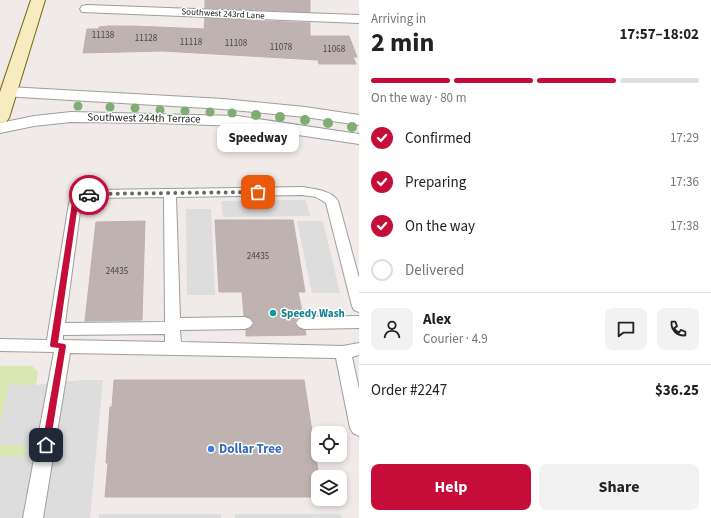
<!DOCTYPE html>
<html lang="en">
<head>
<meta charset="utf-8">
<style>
  body { margin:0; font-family:"Source Sans 3",sans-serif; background:#f2f2f2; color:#222; height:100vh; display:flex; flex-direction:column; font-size:15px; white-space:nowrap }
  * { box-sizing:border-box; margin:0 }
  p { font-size:13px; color:#767676 }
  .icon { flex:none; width:22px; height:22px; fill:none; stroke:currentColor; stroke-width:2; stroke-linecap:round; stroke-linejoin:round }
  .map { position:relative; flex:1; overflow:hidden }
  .side { display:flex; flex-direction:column; background:#fff; width:352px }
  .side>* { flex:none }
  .fabs { position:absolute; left:311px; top:426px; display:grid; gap:8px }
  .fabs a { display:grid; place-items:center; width:36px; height:36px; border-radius:8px; background:#fff; box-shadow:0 2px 6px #0003; font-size:20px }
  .pin { position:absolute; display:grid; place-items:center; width:34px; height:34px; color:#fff; margin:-17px; border-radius:8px; box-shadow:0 2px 6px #0006 }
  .courier { position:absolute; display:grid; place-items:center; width:40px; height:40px; margin:-20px; border:3px solid #c60c39; border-radius:50%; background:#fff; color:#222; box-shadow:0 1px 5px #0007 }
  .bubble { position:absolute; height:28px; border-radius:8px; background:#fff; box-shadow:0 2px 6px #0003; font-size:13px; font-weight:700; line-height:28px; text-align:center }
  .overview em { font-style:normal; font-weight:700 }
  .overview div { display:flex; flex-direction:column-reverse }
  .overview { display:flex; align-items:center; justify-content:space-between; height:68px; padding:0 12px }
  h1 { font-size:26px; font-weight:700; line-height:30px }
  .bar { display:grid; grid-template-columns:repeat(4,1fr); gap:6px 4px; align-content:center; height:48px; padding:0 12px }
  .bar i { height:5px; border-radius:3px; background:#e0e0e0 }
  .bar .current { background:#c60c39 }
  .bar p { grid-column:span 4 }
  .line { display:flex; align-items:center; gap:10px; padding:0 12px; border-top:1px solid #e0e0e0 }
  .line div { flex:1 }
  .round { display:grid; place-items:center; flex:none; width:42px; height:42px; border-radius:8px; background:#f2f2f2 }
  ol { padding:0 12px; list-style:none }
  li { display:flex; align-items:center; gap:12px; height:44px }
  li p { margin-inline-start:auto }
  li .icon { padding:4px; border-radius:50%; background:#c60c39; color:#fff; stroke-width:4 }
  li:last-child { color:#767676 }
  li i { width:22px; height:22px; border:2px solid #e0e0e0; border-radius:50% }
  .primary-button { display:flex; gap:8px; margin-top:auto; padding:8px 12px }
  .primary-button a { flex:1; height:46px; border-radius:8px; background:#c60c39; color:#fff; font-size:16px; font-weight:700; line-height:46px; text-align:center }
  .primary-button a+a { background:#f2f2f2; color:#222 }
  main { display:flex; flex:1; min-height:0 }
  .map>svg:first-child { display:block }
  .grass { fill:#d9e7b1 }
  .parking { fill:#ddd }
  .building { fill:#beb3b1; stroke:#c1afab }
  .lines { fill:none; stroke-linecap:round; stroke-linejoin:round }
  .lane-casing { stroke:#9e9e9e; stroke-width:2 }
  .street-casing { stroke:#9e9e9e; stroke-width:2 }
  .secondary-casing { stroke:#74650b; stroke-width:2 }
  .lane { fill:#fff; fill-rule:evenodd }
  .street { fill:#fff; fill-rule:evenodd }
  .secondary { fill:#f6ecc0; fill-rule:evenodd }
  .tree { fill:#7fad72 }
  .route { fill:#c60c39 }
  .done { stroke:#696867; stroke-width:4; stroke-dasharray:0 7.2 }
  .culture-dot { fill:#0f9aa8; stroke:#fff; stroke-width:1.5 }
  .shop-dot { fill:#3f7fe0; stroke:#fff; stroke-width:1.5 }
  .labels { text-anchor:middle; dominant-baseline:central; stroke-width:3; stroke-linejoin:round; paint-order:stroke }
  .far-street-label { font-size:9px; fill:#212121; stroke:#fff }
  .number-label { font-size:9px; fill:#484645 }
  .street-label { font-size:11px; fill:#212121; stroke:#fff }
  .culture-label { font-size:11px; font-weight:bold; fill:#0d838f; stroke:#fff; text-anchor:start }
  .near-shop-label { font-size:13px; font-weight:bold; fill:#366cbe; stroke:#fff; text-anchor:start }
</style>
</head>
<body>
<main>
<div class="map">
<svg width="359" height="518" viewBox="0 0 359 518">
  <rect width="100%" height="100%" fill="#f0ebe8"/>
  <path class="grass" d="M 0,366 L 32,366 L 38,372 L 36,385 L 9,385 L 0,425 Z
    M 0,445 L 25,445 L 26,446 L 25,454 L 22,456 L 0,456 Z"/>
  <path class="parking" d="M 306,200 L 310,216 L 223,217 L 221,201 Z
    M 186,209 L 211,209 L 215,295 L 187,295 Z
    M 297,221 L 323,221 L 340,293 L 312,293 Z
    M 81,380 L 103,380 L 90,518 L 0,518 L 0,456 L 22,456 L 25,454 L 26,446 L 0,445 L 0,425 L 9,385 L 36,385 Z
    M 99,514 L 221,514 L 221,518 L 99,518 Z
    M 235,514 L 341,514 L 342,518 L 235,518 Z"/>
  <path class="building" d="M 205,0 L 310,0 L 310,12 L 205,8 Z
    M 205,18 L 310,23 L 310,36 L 349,36 L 357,57 L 353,57 L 356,64 L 319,64 L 318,60 L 162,51 L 83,53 L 87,29 L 99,29 L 99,27 L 108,26 L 133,26 L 204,29 Z
    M 215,220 L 293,220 L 305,292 L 298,292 L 303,316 L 298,318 L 294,323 L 298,328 L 305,330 L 306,335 L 246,336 L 246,330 L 251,328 L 254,323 L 251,318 L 244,316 L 242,292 L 219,292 Z
    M 145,221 L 142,320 L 85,321 L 96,222 Z
    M 114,380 L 304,380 L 318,470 L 318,497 L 105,497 L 108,463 L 106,463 L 110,407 L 112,407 Z"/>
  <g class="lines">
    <defs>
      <path id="lane" d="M 302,187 C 314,189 331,190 338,201 L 359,278 L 359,312 L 354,310 L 352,306 L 326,203 L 316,197 L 302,195 L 176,197 L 180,318 L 245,317 L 250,319 L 253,323 L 250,327 L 245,329 L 180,330 L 181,342 L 343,346 L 359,343 L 359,355 L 352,357 L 359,389 L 359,436 L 353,433 L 350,428 L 336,358 L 70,353 L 43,518 L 23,518 L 54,352 L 0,351 L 0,339 L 47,340 L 69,203 C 75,193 83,192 94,190 ZM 164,197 L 165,322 L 65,323 L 81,204 L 85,200 L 94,198 ZM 165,334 L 165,342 L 63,340 L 63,335 Z
        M 359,316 L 359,328 L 304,329 L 299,327 L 296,323 L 299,319 L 304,317 Z"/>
      <path id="street" d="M 87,5 L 359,15 L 359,23 L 82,12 L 80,9 L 82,6 Z
        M 9,87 L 223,99 L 305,107 L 359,115 L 359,125 L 305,117 L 223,109 L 3,96 L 1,92 L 3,88 Z
        M 71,112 L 238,116 L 359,134 L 359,144 L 238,126 L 157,123 L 71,122 L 34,126 L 0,133 L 0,123 L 34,116 Z"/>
      <path id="secondary" d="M 31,0 L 45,0 L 9,118 L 6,122 L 0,123 L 0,92 Z"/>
    </defs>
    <use href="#lane" class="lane-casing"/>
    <use href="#street" class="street-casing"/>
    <use href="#secondary" class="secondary-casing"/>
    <use href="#lane" class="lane"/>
    <use href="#street" class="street"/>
    <use href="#secondary" class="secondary"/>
  </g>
  <g class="tree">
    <circle cx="78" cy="106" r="4.5"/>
    <circle cx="110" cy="107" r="4.5"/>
    <circle cx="135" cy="108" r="4.5"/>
    <circle cx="160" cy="110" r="4.5"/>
    <circle cx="185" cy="111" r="4.5"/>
    <circle cx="210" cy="112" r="4.5"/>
    <circle cx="232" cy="113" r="4.5"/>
    <circle cx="256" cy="115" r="5"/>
    <circle cx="280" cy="117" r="5"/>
    <circle cx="305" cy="120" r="5"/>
    <circle cx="328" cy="123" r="5"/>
    <circle cx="352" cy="127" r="5"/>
  </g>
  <path class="route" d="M 89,193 L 91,194 L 91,196 L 83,198 L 78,204 L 58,343 L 65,344 L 66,346 L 50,445 L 46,449 L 42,445 L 59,348 L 51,347 L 50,345 L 72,203 L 79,196 Z"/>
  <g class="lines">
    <path class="done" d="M 89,195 L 94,194 L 258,192"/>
  </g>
  <circle class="culture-dot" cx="273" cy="313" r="4"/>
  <circle class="shop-dot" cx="211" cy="449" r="4"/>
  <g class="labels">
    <g class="far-street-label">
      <text transform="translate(223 14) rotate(3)">Southwest 243rd Lane</text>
    </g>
    <g class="number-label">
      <text x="103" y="35">11138</text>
      <text x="146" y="38">11128</text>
      <text x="191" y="42">11118</text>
      <text x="236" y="43">11108</text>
      <text x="281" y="47">11078</text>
      <text x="334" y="49">11068</text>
      <text x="258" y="256">24435</text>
      <text x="117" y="271">24435</text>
    </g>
    <g class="street-label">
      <text transform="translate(144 118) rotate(1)">Southwest 244th Terrace</text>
    </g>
    <g class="culture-label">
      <text x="281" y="313">Speedy Wash</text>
    </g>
    <g class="near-shop-label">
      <text x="219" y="449">Dollar Tree</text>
    </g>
  </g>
</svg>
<div class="fabs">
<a><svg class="icon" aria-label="locate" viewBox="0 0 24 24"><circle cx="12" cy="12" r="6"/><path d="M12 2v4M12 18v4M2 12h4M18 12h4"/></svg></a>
<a><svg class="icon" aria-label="layers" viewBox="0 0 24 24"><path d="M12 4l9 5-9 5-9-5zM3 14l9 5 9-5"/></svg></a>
</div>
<div class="pin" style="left:258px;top:192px;background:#ea580c"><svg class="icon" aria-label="bag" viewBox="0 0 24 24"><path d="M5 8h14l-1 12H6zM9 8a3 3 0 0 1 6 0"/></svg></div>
<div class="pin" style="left:46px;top:445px;background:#1f2937"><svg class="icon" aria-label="home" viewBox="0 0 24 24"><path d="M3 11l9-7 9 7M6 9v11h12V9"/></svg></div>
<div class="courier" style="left:89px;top:195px"><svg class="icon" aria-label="car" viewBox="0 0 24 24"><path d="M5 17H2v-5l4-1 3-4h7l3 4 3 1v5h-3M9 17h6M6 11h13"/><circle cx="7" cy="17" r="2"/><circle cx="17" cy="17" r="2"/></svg></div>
<div class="bubble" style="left:217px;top:124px;width:82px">Speedway</div>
</div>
<section class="side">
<div class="overview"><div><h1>2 min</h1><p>Arriving in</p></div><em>17:57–18:02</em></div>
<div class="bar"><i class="current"></i><i class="current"></i><i class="current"></i><i></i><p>On the way · 80 m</p></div>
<ol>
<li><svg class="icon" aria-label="check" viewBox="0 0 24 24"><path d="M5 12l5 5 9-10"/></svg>Confirmed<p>17:29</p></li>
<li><svg class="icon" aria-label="check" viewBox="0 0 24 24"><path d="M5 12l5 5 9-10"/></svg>Preparing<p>17:36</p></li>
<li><svg class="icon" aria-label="check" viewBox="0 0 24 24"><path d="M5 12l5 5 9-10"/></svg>On the way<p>17:38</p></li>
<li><i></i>Delivered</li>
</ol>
<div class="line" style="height:72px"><a class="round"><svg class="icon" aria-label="person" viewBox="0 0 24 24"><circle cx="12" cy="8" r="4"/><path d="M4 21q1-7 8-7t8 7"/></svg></a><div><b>Alex</b><p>Courier · 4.9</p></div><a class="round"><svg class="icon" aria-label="chat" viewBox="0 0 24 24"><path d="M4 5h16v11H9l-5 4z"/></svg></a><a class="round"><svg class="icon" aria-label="phone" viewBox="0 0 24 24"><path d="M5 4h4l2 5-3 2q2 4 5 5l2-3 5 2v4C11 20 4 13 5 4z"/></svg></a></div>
<div class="line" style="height:52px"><div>Order #2247</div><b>$36.25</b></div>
<div class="primary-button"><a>Help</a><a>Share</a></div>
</section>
</main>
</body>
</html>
